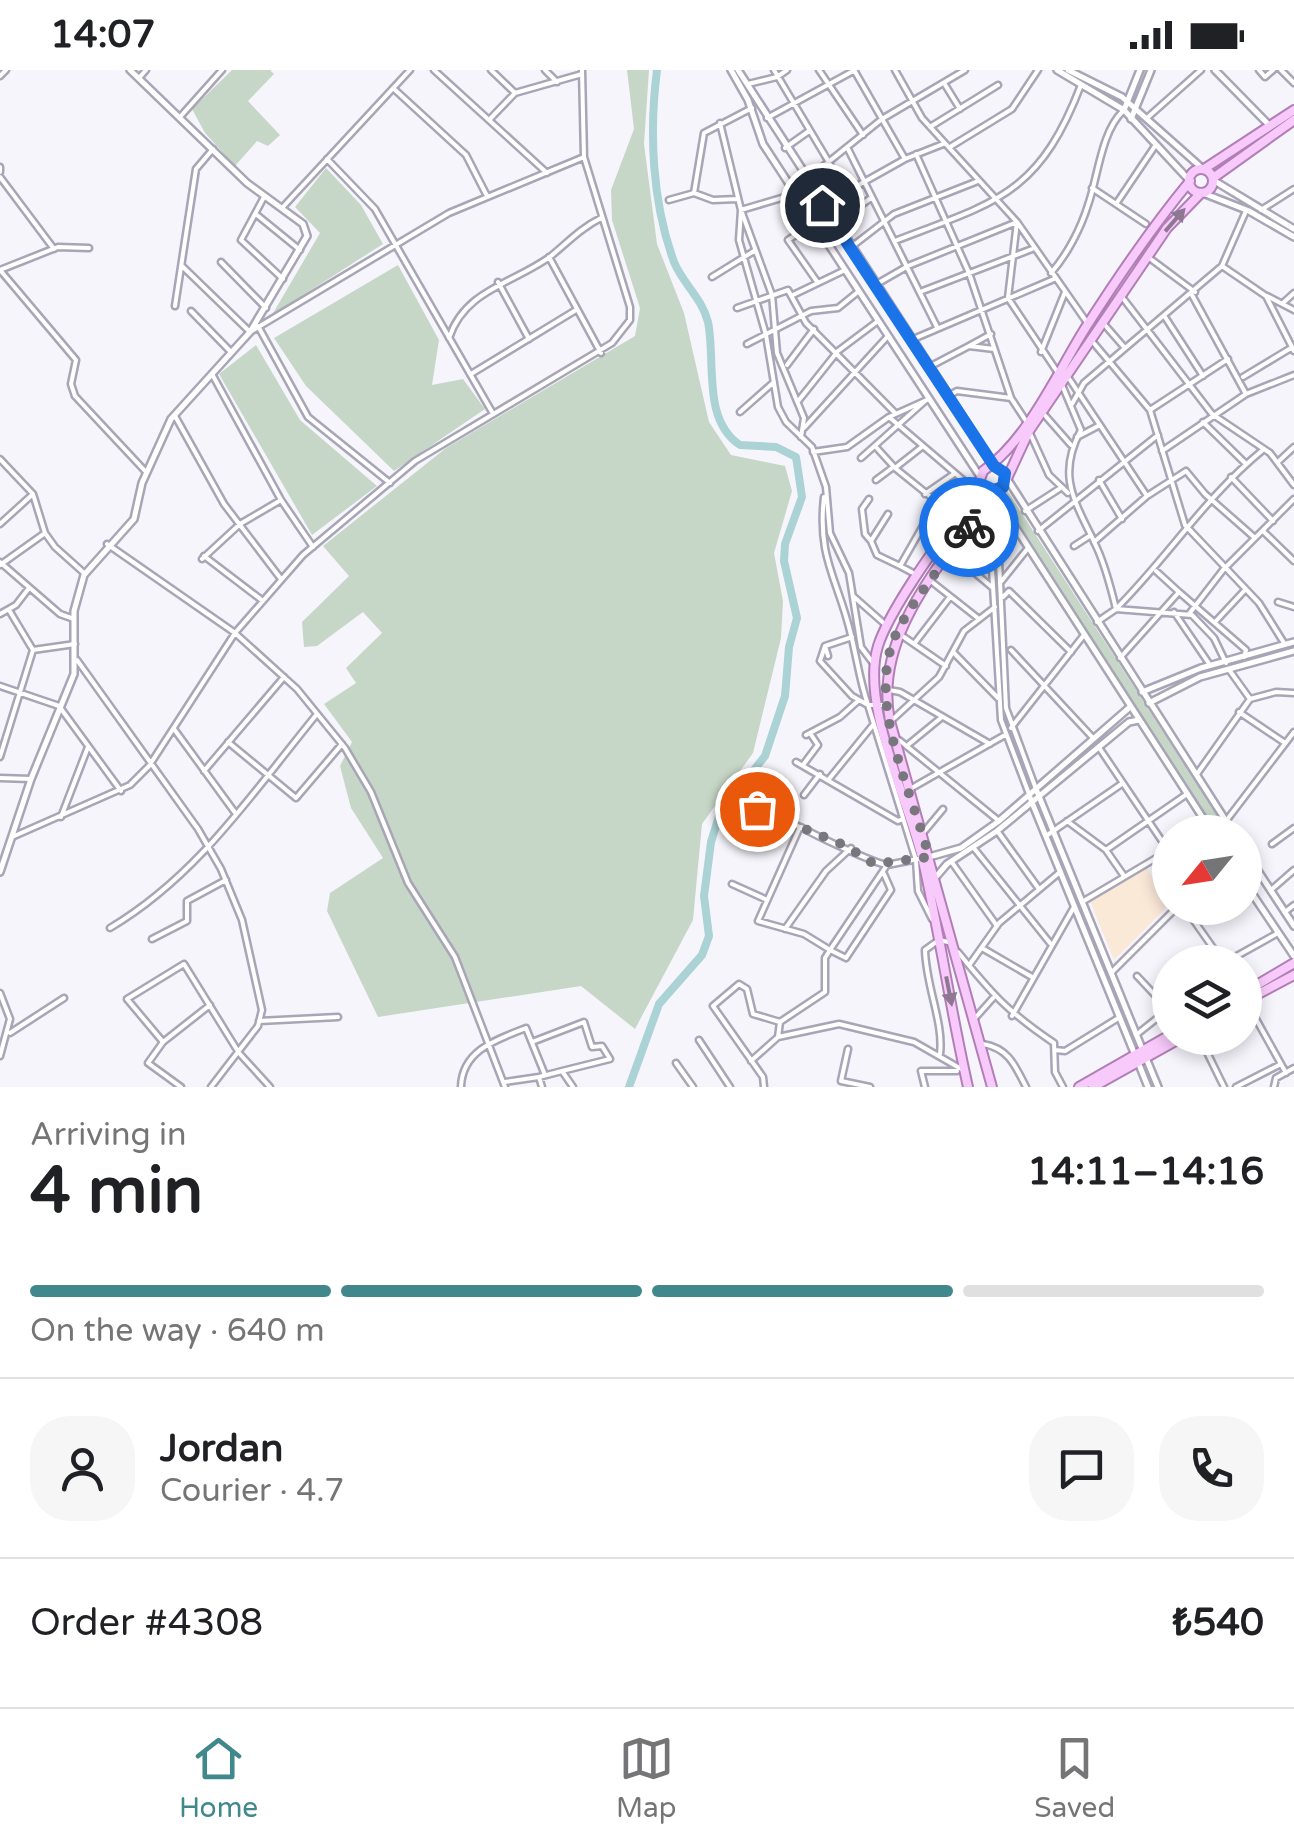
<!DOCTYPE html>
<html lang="en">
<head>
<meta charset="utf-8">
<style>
  body { margin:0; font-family:"Varela Round",sans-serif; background:#f6f6f6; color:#202124; height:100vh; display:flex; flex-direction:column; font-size:38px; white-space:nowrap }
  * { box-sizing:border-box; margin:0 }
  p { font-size:32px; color:#757577 }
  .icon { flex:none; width:55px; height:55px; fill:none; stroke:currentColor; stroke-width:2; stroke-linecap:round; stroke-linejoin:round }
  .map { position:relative; height:1017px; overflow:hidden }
  .panel { display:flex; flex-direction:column; background:#fff; flex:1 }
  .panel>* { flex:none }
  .needle { width:65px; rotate:240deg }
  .controls { position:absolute; left:1152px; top:745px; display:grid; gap:20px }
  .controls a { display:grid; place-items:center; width:110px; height:110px; border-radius:50%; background:#fff; box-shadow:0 5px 15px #0003; font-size:50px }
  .pin { position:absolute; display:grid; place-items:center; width:85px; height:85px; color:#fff; margin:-42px; border:5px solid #fff; border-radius:50%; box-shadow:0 2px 10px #0007 }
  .courier { position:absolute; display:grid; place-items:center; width:100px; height:100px; margin:-50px; border:8px solid #1a73e8; border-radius:50%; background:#fff; color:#222; box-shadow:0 2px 12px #0007 }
  .head em { font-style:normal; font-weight:700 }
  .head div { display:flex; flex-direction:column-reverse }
  .head { display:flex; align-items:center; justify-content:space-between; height:170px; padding:0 30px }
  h1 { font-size:65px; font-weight:700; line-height:75px }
  .bar { display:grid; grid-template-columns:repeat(4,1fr); gap:15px 10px; align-content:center; height:120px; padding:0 30px }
  .bar i { height:12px; border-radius:8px; background:#e0e0e0 }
  .bar .on { background:#40888b }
  .bar p { grid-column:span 4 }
  .line { display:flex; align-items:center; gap:25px; padding:0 30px; border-top:2px solid #e0e0e0 }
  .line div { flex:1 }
  .round { display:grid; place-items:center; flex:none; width:105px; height:105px; border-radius:40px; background:#f6f6f6 }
  .status { display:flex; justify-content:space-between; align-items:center; height:70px; padding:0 50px; background:#fff; direction:ltr }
  .status svg { height:28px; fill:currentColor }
  .dock { display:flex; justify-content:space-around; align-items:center; height:140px; border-top:2px solid #e0e0e0; background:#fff; font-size:28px; color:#757577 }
  .dock a { display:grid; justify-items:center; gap:5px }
  .dock .on { color:#40888b }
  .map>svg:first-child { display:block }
  .education { fill:#fbe9d8 }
  .green { fill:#c7d7c7 }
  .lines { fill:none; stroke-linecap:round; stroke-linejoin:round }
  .river { stroke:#abd2d4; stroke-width:8 }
  .minor-casing { stroke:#a8a5b6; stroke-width:9 }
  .tertiary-casing { stroke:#a8a5b6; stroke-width:10 }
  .secondary-casing { stroke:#a8a5b6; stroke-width:10 }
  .primary-casing { stroke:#b17eb6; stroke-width:12 }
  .minor { stroke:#fff; stroke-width:4 }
  .tertiary { stroke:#fff; stroke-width:5 }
  .secondary { stroke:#fff; stroke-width:5 }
  .primary { stroke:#f8cafb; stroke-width:8 }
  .oneway { fill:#8d7791 }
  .done { stroke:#79777e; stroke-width:10; stroke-dasharray:0 18 }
  .route { stroke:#1a73e8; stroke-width:12 }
</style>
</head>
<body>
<div class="status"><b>14:07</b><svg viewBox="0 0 49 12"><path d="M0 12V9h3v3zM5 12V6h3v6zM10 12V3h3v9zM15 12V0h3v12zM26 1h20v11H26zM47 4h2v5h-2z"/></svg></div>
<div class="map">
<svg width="1294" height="1017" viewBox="0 0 1294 1017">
  <rect width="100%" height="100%" fill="#f6f5fc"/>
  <path class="education" d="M 1146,797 L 1170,834 L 1114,890 L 1090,831 Z"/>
  <path class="green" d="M 232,0 L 270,0 L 274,4 L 248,31 L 280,65 L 268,76 L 257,71 L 235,96 L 205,63 L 192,39 Z
    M 627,0 L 649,0 L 644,74 L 657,174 L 684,243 L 709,352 L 731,385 L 785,396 L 792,421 L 774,483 L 783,531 L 781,568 L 753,683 L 702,754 L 693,850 L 635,959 L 581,916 L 378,947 L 327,841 L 330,823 L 383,788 L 351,738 L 340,696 L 352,672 L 324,634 L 356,613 L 346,598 L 382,563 L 363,542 L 317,576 L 304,577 L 302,552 L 349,506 L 323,476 L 446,378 L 635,266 L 640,238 L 612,150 L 611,120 L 634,59 Z
    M 326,98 L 361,135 L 383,174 L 272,245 L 320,163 L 295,137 Z
    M 398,195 L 439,270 L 432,315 L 463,309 L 485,339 L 394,401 L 306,316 L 274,268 Z
    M 256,275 L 300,350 L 377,416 L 312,465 L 219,304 Z
    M 1006,419 L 1228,762 L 1216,762 L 998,426 Z"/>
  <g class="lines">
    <path class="river" d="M 629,1017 L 659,934 L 702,885 L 709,866 L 704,826 L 711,772 L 720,743 L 765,686 L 785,626 L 789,577 L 797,548 L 784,491 L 785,474 L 802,427 L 796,387 L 776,377 L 740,375 C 702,350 716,292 708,252 C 702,228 683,214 674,192 C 652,132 649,62 657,0"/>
    <defs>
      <path id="minor" d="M 434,0 L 547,103
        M 491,0 L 515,23 L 582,4
        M 545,0 L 557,12
        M 774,0 L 830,94
        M 819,0 L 863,65
        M 854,0 L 905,89
        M 895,0 L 922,48 L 1017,152 L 1008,228 L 1058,303
        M 1259,0 L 1265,7 L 1273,0
        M 1281,0 L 1294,13
        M 0,6 L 6,0
        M 139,8 L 146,0
        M 944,13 L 960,39
        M 748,14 L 777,7 L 787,0
        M 393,18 L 466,85 L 487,126
        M 180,47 L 222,0
        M 491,48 L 515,23
        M 767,48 L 855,0
        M 1147,48 L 1201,0
        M 720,53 L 741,140 L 772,225 L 777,283 L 804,348 L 801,367
        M 930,57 L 998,15
        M 950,77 L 1012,39 L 1038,0
        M 785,78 L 809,61
        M 848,79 L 937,257
        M 916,84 L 969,203 L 1011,328 L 1026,351
        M 327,89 L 375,139 L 492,342
        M 0,97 L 0,102
        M 0,107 L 54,179
        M 806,110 L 882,49 L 965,0
        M 1092,118 L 1146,154
        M 795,124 L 741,140 L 739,170 L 766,265 L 778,337 L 786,352 L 812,377 L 826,417 L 830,463 L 849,503 L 861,577 L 873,593
        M 264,127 L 241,170 L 283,209
        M 737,129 L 713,130 L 694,123 L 704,63 L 752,38
        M 669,130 L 694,123
        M 1116,134 L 1155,76
        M 823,135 L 905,89 L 943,74
        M 282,138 L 410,0
        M 1261,140 L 1294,119
        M 1246,141 L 1222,196 L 1266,226 L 1294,281
        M 257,145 L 300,180
        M 838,151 L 871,128
        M 814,153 L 788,170 L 818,213
        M 895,171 C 996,132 1039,125 1081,15
        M 850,178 L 894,144 L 978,111
        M 549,187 L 601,283
        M 1148,187 L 1195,222
        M 221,192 L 266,238
        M 182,196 L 250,262 L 449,143 L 584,87
        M 0,200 L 76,290 L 71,314 L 75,326 L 146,402
        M 0,200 L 58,177 L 89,178
        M 1051,203 C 1067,185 1081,158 1088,135 C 1098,107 1101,62 1123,41
        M 712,207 L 754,181
        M 498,212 L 529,269
        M 875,215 L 908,196 L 1017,152 L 1088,254
        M 920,222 L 1032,179
        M 793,225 L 845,200
        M 1192,225 L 1246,324
        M 1267,226 L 1294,240
        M 1122,227 L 1212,344 L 1270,383 L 1294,415
        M 1283,233 L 1294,223
        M 175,236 L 196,99 L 213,79
        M 737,238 L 788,220 L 806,253 L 895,343
        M 191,241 L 230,281
        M 1165,247 L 1203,306
        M 1104,254 L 1124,277
        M 258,256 L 308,347 L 390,413
        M 449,268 C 465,219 515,213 551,186 C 568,172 581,158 601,148
        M 911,270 L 1054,209
        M 1092,271 L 1150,340 L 1228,289
        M 747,274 L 811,241 L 838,238 L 859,221
        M 969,276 L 991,264
        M 1041,282 L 1065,222
        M 787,295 L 814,259
        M 929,297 L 969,276 L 994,279
        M 212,304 L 281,430 L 313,477
        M 471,304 L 576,240
        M 1068,307 L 1147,426
        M 1243,307 L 1291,278
        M 1062,315 L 1081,360 C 1055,408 1077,434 1097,478 C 1106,498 1111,518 1116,539 C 1170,485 1203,429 1264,379
        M 948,326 L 957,321 L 1011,328
        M 929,329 L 889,347 L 976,421
        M 799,330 L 838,281 L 878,251
        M 1072,334 L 1084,313 L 1222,196
        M 1150,340 L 1185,455 L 1259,533 L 1284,573
        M 740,342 L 774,312
        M 1042,342 L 1071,375
        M 175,346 L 224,434 L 281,509
        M 1203,352 L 1246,394
        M 804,358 L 888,266
        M 1029,361 L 1049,405 L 1068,423
        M 1077,367 L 1100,355
        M 875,376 L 895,398
        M 923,376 L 895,398 L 957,448
        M 1162,381 L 1246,324 L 1294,305
        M 813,382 L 847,377 L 889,347
        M 861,388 L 925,331
        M 0,389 L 33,424 L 45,463 L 55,477 L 84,503
        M 1279,391 L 1294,377
        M 1231,407 L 1273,451
        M 876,410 L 892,398
        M 1099,410 L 1122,449
        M 925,424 L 954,404
        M 824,427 C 817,489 838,509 851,565 C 857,589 860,612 868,635 L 887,635
        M 869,429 L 862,439 L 865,464 L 871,471
        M 1025,441 L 1059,419
        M 980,443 L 997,449 L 1006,638 L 1036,719
        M 888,444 L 871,471 L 877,485 L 900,496
        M 989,449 L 1001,650 L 1029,724
        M 0,454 L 33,424
        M 1038,461 L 1158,365
        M 1263,461 L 1294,491
        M 1094,472 L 1147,426 L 1186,401 L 1205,424 L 1255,468
        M 107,474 L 235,563 L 303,485 L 415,391 L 612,273 L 630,250 L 630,237 L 584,87 L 582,0
        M 1074,476 L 1091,465
        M 951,483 L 993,518
        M 204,486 L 263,531
        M 202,489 L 240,454 L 281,430
        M 0,492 L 60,544 L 74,549
        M 0,495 L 45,463
        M 915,504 L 900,496 L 936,433
        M 932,512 L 979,549
        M 1000,513 L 1028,478
        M 1179,522 L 1246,580 L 1244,587
        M 853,526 L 887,556
        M 1003,527 L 1009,521 L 1071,582
        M 1278,532 L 1294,537
        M 9,540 L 33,580
        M 1174,542 L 1210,595
        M 0,544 L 16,535 L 29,518
        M 1189,544 L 1223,500 L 1294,429
        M 1216,551 L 1244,521
        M 1097,552 L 1116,539 L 1192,545 L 1214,568 L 1226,593
        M 901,565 L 946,596
        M 852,567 L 825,576 L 820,591 L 852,626 L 868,635 L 916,790 L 918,821 L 932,849
        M 914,574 L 950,527
        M 825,576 L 828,586
        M 1011,580 L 1093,668
        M 954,583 L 998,628
        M 1120,588 L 1179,522 L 1156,501
        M 77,590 L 198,759 L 221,799 L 242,850 L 262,940 L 258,956 L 211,1017
        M 0,616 L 59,636 L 121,721
        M 889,620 L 900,622 L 990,674
        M 1250,629 L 1276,622 L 1294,623
        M 1239,642 L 1285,673
        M 892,650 L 939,607 L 964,561 L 995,537
        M 1011,658 L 1084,565
        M 174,659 L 236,744
        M 806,665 L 840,647 L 859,630
        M 899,670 L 999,751
        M 228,672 L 296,728 L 342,674
        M 909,674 L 942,647
        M 1100,679 L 1170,783
        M 0,687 L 33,580 L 75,574
        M 796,692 L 898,751 L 903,749
        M 803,695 L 818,675 L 810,663
        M 204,701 L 284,607
        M 1197,704 L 1250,629 L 1230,601
        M 0,708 L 31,709
        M 829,709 L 873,655
        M 910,719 L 1005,665
        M 804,725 L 820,704
        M 757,739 L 800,757 L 758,851 L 804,864 L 830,880 L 825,888 L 825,922 L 780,952 L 778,967
        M 61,747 L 88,677
        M 1067,751 L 1106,780 L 1124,806
        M 1226,751 L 1294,662
        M 801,757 C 816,766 874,793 887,795
        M 998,762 L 1039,819
        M 923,763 L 943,739
        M 1046,766 L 1123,713
        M 12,767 L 130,715 L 149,696 L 235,563 L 297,619 L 345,678 L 371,722 L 408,813 L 455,887 L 505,1017
        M 1272,774 L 1294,758
        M 973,777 L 1050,873
        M 1106,780 L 1187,724
        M 951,791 L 997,856
        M 884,804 L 891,820 L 846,888 L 830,880 L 887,795 L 918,789
        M 732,814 L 765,829
        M 1271,820 L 1294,800
        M 1082,832 L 1168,781
        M 1185,838 L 1223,892
        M 1285,842 L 1294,835
        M 110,858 C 198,806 253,722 317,644
        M 785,859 L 826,801 L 851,778
        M 152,869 L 187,851 L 187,831 L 226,810
        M 982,878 L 1032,907
        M 958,882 C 992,924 1008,942 1054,973 L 1055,1002 L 1063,1017
        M 1226,892 L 1278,863
        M 970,894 L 999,853 L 1060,802
        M 1111,903 L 1176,838
        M 1137,906 L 1168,939
        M 0,923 L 10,949 L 0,986
        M 1246,931 L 1286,1003
        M 1012,946 L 1074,837
        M 976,947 L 993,928
        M 259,951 L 338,947
        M 10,963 L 64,928
        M 1136,965 L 1170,938
        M 1200,968 L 1224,1017
        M 699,970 L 730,1017
        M 163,972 L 127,929 L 184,894 L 239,983 L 270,1017
        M 532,972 L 584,952 L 592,977 L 602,976 L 610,989 L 562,1001
        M 983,974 C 1008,978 1015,995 1026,1017
        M 848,979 L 841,1011 L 870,1017
        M 1055,980 L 1065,981 L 1120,947
        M 940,984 C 944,953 926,917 925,880 L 939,870 L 948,872
        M 751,991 L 778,967 L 839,954 L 914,972 L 963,1000
        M 676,993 L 693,1017
        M 539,1007 L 562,1001 L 573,1017
        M 505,1012 L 539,1007 L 542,1017
        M 181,1017 L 148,993 L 163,972 L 210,935
        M 461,1017 C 462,981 495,970 526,958 L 545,1005
        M 764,1017 L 763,1007 L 713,936 L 739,914 L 747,919 L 753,944 L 780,952
        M 925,1017 L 921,1001 L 957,1001
        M 1236,1017 L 1281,994
        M 1274,1017 L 1276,1008 L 1294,998"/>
      <path id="tertiary" d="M 1215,0 L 1270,56
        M 1124,40 L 1140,0
        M 1131,49 L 1151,0
        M 1142,622 L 1201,598 L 1294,572
        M 1149,633 L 1200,607 L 1294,581
        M 1036,719 L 1143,981
        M 1029,725 L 1135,985
        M 929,787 L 961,778 L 999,751 L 1130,637
        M 0,802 L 31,709 L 74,604 L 74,541 L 84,505 L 134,449 L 142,413 L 171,349 L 250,262 L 307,166 L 303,154 L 247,113 L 130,0
        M 935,808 L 947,794 L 997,761 L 1129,652 L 1139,650
        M 1146,988 L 1158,1017
        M 1138,992 L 1148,1017"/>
      <path id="secondary" d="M 731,0 L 748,30 L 763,74 L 981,408
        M 738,0 L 992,392
        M 1057,0 L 1124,40 L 1189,110
        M 1068,0 L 1122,27 L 1203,99
        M 1213,110 L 1294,159
        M 1203,123 L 1249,141 L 1294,167
        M 1006,407 L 1233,762
        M 992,421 L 1212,762
        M 1245,781 L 1294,856
        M 1245,813 L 1294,886"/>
      <path id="primary" d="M 1204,99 L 1294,40
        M1189 111a12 12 0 1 1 24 0a12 12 0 1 1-24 0Z
        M 1213,108 L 1294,50
        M 1245,922 L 1294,893
        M 1245,931 L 1294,905
        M 968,1017 C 951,942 940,866 923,791 C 909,731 860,635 878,576 C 891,535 949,459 976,421 L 983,401 C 1028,370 1057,303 1086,257 C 1118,207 1152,157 1190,111
        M 992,1017 L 890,651 C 872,563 947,489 992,421 L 1003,417 L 1029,361 L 1167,158 L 1201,123
        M 1079,1017 L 1170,965
        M 1093,1017 L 1181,968"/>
    </defs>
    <use href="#minor" class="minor-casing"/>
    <use href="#tertiary" class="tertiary-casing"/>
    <use href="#secondary" class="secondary-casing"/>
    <use href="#primary" class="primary-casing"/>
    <use href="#minor" class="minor"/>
    <use href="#tertiary" class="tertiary"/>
    <use href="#secondary" class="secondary"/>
    <use href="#primary" class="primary"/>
  </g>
  <defs><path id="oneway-solid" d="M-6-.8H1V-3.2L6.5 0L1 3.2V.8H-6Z" transform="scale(2.5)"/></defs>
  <g class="oneway">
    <use href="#oneway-solid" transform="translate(1175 150) rotate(-49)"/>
    <use href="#oneway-solid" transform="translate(949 921) rotate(79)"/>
  </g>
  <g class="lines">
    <path class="done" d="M 757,739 L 846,776 L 874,794 L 929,787 C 912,720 863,629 898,560 C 917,524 946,491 969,457"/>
    <path class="route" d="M 822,135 L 994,396 L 1005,403 L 1003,417 L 992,421 L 969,457"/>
  </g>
</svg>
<div class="controls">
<a><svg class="needle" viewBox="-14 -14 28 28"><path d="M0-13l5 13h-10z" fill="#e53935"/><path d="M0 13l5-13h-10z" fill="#757577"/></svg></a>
<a><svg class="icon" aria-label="layers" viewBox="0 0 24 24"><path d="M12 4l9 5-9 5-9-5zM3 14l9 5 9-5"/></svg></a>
</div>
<div class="pin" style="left:757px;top:739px;background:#ea580c"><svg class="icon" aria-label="bag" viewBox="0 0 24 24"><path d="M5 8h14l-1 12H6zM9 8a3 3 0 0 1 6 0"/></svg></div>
<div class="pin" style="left:822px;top:135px;background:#1f2937"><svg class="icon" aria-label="home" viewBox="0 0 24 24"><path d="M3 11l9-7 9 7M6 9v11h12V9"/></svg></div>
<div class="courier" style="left:969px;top:457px"><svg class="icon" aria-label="bike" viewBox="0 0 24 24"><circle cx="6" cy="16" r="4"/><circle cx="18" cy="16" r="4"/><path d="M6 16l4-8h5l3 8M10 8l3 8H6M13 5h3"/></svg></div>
</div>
<section class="panel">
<div class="head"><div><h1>4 min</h1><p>Arriving in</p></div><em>14:11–14:16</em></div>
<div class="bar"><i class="on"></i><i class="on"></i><i class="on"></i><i></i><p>On the way · 640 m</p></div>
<div class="line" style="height:180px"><a class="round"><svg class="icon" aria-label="person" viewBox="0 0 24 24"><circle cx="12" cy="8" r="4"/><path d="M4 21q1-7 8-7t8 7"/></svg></a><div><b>Jordan</b><p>Courier · 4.7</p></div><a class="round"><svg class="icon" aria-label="chat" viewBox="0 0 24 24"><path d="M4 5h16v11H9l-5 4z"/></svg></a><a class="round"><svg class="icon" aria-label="phone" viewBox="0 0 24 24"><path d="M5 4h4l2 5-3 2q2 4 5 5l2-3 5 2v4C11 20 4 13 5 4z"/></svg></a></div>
<div class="line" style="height:130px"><div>Order #4308</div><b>₺540</b></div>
</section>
<nav class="dock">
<a class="on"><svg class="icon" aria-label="home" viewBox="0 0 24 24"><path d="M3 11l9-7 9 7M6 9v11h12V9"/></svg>Home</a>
<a><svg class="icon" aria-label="map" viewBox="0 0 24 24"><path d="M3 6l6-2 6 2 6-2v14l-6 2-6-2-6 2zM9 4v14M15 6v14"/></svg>Map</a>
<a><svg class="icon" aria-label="saved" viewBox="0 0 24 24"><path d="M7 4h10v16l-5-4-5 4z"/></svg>Saved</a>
</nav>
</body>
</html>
